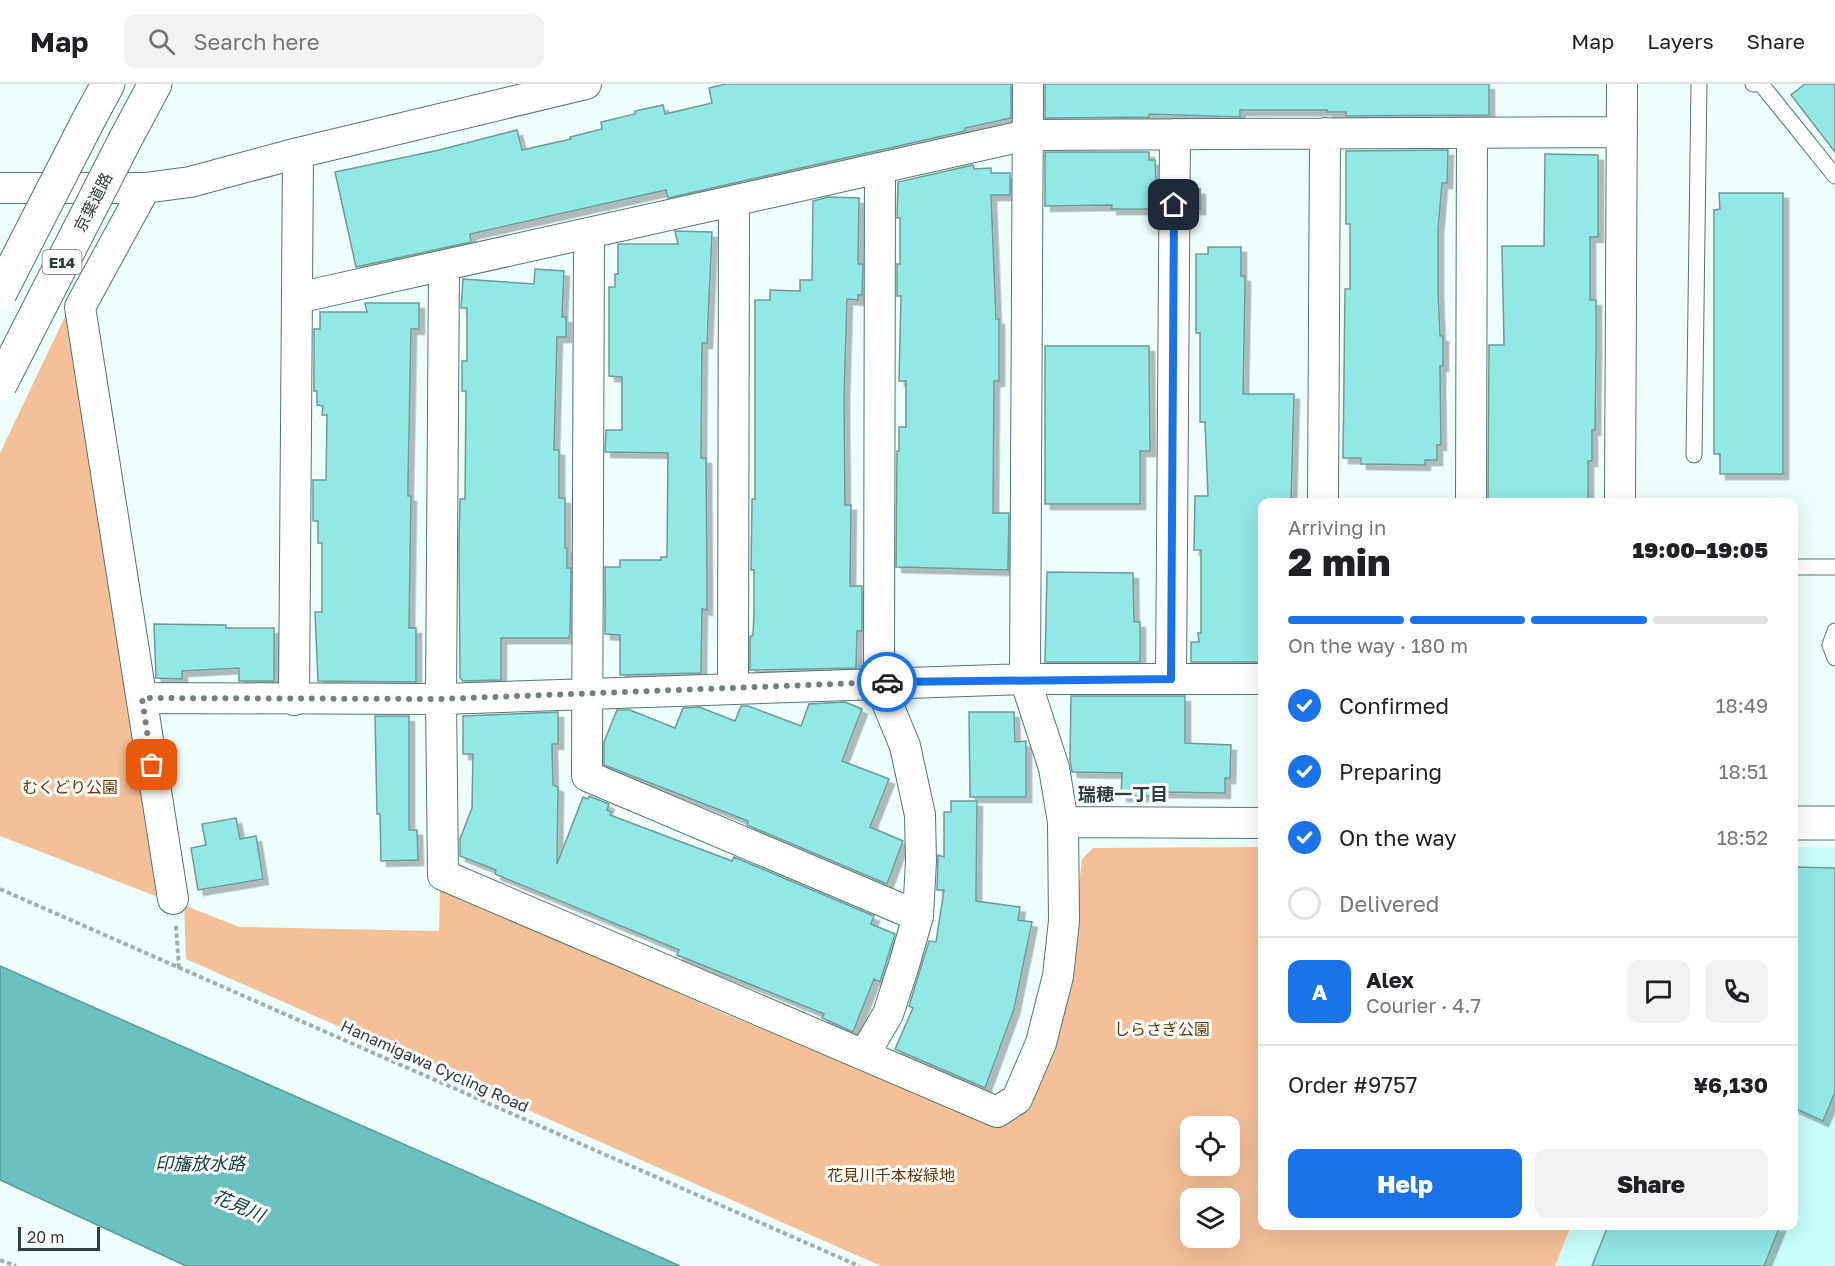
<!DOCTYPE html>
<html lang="en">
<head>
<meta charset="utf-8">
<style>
  body { margin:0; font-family:"Golos Text","Noto Sans JP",sans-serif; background:#f2f2f2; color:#202124; height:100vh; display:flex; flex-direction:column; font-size:22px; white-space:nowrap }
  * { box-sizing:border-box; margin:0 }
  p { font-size:20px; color:#757577 }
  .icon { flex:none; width:33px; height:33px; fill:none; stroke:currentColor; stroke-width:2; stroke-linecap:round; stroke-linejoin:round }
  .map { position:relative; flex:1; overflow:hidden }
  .sheet { position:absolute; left:1258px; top:414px; width:540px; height:732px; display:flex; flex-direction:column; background:#fff; border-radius:12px; box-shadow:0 6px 24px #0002 }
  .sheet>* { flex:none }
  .tools { position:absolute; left:1180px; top:1032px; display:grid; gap:12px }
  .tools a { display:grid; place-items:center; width:60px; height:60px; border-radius:12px; background:#fff; box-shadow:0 6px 24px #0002; font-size:30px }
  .scale { position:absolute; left:18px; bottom:15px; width:82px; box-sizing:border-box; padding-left:6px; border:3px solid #2d3e3d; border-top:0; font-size:16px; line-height:21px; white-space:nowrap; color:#2d3e3d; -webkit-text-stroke:4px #fff; paint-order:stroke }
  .pin { position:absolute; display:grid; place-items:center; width:51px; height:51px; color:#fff; margin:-26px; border-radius:12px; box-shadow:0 3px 9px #0006 }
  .courier { position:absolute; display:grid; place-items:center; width:60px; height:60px; margin:-30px; border:4px solid #1a73e8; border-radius:50%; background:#fff; color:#222; box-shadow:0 2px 8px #0007 }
  .headline em { font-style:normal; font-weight:800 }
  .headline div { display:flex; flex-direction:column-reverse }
  .headline { display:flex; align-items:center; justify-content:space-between; height:102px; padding:0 30px }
  h1 { font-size:39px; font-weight:800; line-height:45px }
  .bar { display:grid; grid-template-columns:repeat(4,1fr); gap:9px 6px; align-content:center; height:72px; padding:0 30px }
  .bar i { height:8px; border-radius:4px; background:#e0e0e0 }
  .bar .selected { background:#1a73e8 }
  .bar p { grid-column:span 4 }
  .line { display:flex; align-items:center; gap:15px; padding:0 30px; border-top:2px solid #e0e0e0 }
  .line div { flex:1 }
  .round { display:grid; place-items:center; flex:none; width:63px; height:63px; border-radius:12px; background:#f2f2f2 }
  ol { padding:0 30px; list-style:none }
  li { display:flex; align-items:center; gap:18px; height:66px }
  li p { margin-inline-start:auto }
  li .icon { padding:6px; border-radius:50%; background:#1a73e8; color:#fff; stroke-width:4 }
  li:last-child { color:#757577 }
  li i { width:33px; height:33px; border:3px solid #e0e0e0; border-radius:50% }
  .button { display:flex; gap:12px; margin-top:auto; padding:12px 30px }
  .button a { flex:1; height:69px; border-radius:12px; background:#1a73e8; color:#fff; font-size:24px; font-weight:800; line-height:69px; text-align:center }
  .button a+a { background:#f2f2f2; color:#202124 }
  header { display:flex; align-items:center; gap:36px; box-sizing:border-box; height:84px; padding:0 30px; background:#fff; border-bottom:2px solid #e0e0e0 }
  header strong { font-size:28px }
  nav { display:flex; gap:33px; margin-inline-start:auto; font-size:21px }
  .search { width:420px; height:54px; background:#f2f2f2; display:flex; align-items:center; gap:15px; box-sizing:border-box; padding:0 21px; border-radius:12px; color:#757577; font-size:22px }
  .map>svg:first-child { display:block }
  .built { fill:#c7fdfa }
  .green { fill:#f4c098; fill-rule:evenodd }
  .water { fill:#6bc1bf; stroke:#589a98; stroke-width:1.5 }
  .building { fill:#92e8e5; stroke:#719998; stroke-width:1.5; filter:url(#shadow) }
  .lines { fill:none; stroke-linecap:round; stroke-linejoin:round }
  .lane-casing { stroke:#507775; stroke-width:17 }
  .street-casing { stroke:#507775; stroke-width:32 }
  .secondary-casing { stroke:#507775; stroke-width:35 }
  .highway-casing { stroke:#507775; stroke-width:35 }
  .path { stroke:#9eafae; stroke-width:4; stroke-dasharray:4.5 3; stroke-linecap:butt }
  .lane { stroke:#fff; stroke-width:15 }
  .street { stroke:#fff; stroke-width:30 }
  .secondary { stroke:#fff; stroke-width:33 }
  .highway { stroke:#fff; stroke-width:33 }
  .highway-bridge-casing { stroke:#507775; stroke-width:35; stroke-linecap:butt }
  .highway-bridge { stroke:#fff; stroke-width:33 }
  .done { stroke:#708180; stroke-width:6; stroke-dasharray:0 10.8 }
  .route { stroke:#1a73e8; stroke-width:8 }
  .labels { text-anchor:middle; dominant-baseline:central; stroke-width:6; stroke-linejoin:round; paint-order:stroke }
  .shield { fill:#fff; stroke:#6c7877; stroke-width:1.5 }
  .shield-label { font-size:15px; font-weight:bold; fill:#2d3e3d }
  .street-label { font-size:16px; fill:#2d3e3d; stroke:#fff }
  .park-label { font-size:16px; fill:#663500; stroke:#fff }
  .neighbourhood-label { font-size:18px; font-weight:bold; fill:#2d3e3d; stroke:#fff }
  .water-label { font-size:18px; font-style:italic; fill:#0e3938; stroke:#fff }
</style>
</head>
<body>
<header>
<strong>Map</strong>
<div class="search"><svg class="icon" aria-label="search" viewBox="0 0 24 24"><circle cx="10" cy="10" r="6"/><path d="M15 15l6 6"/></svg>Search here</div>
<nav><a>Map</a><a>Layers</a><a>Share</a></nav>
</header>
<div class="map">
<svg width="1835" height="1182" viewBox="0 0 1835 1182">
  <defs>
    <filter id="shadow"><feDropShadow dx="5.5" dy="5.5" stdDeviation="0" flood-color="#0004"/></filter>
  </defs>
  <rect width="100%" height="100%" fill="#edfefd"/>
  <path class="built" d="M 1794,763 L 1835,764 L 1835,1182 L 1555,1182 L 1572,1142 L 1794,1142 Z"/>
  <path class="green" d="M 70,222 L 158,813 L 0,752 L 0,369 Z
    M 1263,763 L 1263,1142 L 1571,1142 L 1555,1182 L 881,1182 L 186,875 L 184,821 L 239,843 L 439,847 L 440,804 L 723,929 L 989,1037 L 1020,1033 L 1058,946 L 1070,882 L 1082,775 L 1093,764 ZM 1191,1042 L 1230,1042 L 1230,1082 L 1191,1082 ZM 1191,1114 L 1230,1114 L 1230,1154 L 1191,1154 Z"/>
  <path class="water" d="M 0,882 L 680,1182 L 186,1182 L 0,1096 Z"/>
  <path class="building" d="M 726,0 L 1011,0 L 1011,34 L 965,44 L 965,47 L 668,114 L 666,106 L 470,150 L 471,158 L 356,183 L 335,88 L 439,66 L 517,46 L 522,66 L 571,55 L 570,53 L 602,45 L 601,38 L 635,30 L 635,27 L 663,21 L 665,30 L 712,19 L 709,4 Z
    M 1045,0 L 1489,0 L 1489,31 L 1346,32 L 1346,28 L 1327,28 L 1327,26 L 1240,26 L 1240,33 L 1149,30 L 1149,33 L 1045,34 Z
    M 1805,0 L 1835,0 L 1835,68 L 1791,11 Z
    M 1448,66 L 1447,99 L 1442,99 L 1438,146 L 1438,208 L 1440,252 L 1443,252 L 1443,282 L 1440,282 L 1441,361 L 1437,361 L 1437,376 L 1425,376 L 1425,381 L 1361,380 L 1361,374 L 1343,374 L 1345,205 L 1350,205 L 1350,140 L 1346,140 L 1346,67 Z
    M 1045,68 L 1149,68 L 1149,76 L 1155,76 L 1157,125 L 1111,125 L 1112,121 L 1045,122 Z
    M 1545,70 L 1598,71 L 1598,153 L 1590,153 L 1590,216 L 1596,216 L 1596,267 L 1595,346 L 1592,346 L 1592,377 L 1588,377 L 1588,415 L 1580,415 L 1580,418 L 1488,418 L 1489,261 L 1504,261 L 1502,162 L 1544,162 Z
    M 973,81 L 974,85 L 991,84 L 991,89 L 1010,89 L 1010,111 L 991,111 L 996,235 L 999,235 L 999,297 L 994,297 L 993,429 L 1009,429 L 1008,486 L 896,483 L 897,367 L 899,367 L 899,343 L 906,343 L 906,297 L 899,297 L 901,212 L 897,212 L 897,180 L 900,180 L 900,134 L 897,134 L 898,98 Z
    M 1192,105 L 1200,105 L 1200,125 L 1192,125 Z
    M 1719,109 L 1783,109 L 1783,390 L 1720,390 L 1720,370 L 1714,370 L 1714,126 L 1720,125 Z
    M 828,113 L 859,114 L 858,180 L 863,180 L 862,211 L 858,211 L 858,216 L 847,215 L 844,313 L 845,421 L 851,421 L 850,502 L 862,502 L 862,547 L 857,547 L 856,584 L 750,586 L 750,553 L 753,551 L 754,528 L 754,486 L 751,486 L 752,415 L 755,415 L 755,216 L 770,216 L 770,206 L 800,207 L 800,196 L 812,196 L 813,117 Z
    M 675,147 L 712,148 L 707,259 L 702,259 L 701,374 L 706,374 L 707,491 L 707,526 L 702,525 L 701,589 L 620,591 L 620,551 L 605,550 L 605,483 L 620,483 L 620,476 L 661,476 L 661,473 L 667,473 L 668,369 L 605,368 L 606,346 L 622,346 L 622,293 L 609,292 L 609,203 L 615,203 L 615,190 L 618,190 L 618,160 L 678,160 Z
    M 1208,163 L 1241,163 L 1241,192 L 1245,192 L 1245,204 L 1243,310 L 1294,310 L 1291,418 L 1263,418 L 1263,578 L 1191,578 L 1191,558 L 1199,558 L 1198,549 L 1201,549 L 1201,466 L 1194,466 L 1195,412 L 1208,412 L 1205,338 L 1200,338 L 1200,249 L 1196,249 L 1196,170 L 1208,170 Z
    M 535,185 L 564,187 L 562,233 L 566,233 L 566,253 L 557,253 L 554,366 L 559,366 L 559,414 L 565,414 L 565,464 L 567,464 L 567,484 L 571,484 L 570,549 L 569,554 L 501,554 L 501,596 L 463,597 L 460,594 L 459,458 L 460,415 L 465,415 L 466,307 L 462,307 L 462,277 L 467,277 L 467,224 L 461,224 L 463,195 L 534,200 Z
    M 365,219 L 419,219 L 419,245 L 411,245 L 408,400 L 408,412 L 411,412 L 409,544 L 416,544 L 416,598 L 318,597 L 315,528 L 322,528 L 322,459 L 318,459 L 318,437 L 313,437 L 313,396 L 326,396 L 327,331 L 322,331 L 323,322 L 317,321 L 317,307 L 314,307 L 314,245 L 320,245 L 320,228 L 367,228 Z
    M 1045,262 L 1149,262 L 1150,367 L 1140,367 L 1140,420 L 1045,420 Z
    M 1047,488 L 1133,489 L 1134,538 L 1140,538 L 1140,578 L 1045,578 Z
    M 154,540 L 226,541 L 226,544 L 274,544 L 274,597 L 239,597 L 239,584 L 182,587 L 182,595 L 156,594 Z
    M 1071,612 L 1185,612 L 1185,659 L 1231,661 L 1230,694 L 1225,694 L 1225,709 L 1153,708 L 1153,712 L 1121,712 L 1122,689 L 1072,688 L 1070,676 Z
    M 845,618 L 862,625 L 842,677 L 889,695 L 870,743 L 903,757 L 887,800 L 747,741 L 748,737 L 604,681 L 604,658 L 617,626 L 630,626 L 675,644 L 683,624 L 699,623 L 735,637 L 741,622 L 748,622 L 801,642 L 809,620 Z
    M 558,628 L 558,660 L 552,660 L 553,701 L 558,703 L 557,780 L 583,713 L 588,715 L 589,712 L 609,720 L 607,726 L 611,728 L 610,731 L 732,777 L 734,773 L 874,832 L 871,840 L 895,850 L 880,898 L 874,895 L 853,948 L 822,934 L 824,930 L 677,871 L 679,866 L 495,790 L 496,786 L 460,772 L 460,755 L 472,724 L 473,670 L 463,670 L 463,632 Z
    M 969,628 L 1014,628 L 1015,658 L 1026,657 L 1026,713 L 970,713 Z
    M 375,632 L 409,632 L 409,746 L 417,746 L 418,776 L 381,777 L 380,730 L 377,730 Z
    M 951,717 L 977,717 L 976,817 L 1020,823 L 1018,836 L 1032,838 L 1014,925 L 985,1004 L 895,965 L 913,924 L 909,922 L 929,857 L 936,858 L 944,806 L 937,806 L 938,771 L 944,773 L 944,728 L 951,728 Z
    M 236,734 L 240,755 L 256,752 L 263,795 L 198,806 L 191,764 L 206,761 L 202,740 Z
    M 1794,783 L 1835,784 L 1835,1008 L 1823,1037 L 1794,1024 Z
    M 1608,1142 L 1780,1142 L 1764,1182 L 1592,1182 Z"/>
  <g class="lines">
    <defs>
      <path id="lane" d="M 1753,0 L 1761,0 L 1835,92
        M 1694,371 L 1699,0
        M 1794,483 L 1835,483
        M 1835,547 L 1830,561 L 1835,574"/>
      <path id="street" d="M 0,104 L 145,104 L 190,98 L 298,69 L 586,0
        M 145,104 L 80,223 L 173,815
        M 589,149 L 587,692 L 918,832
        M 444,182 L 441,615 L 443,791 L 997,1028 L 1017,1015 L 1041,959 L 1058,892 L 1064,837 L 1063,738 L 1054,684 L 1025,595 L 1028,0
        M 297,214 L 1028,51 L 1622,48
        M 1323,418 L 1325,49
        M 1471,418 L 1472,49
        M 1620,418 L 1622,0
        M 1171,595 L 1175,50
        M 733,603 L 734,117
        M 142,614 L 441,615 L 1025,595 L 1263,595
        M 294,616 L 298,69
        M 1063,738 L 1263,739
        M 864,971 L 888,930 L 904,881 L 918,832 L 921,777 L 920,731 L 905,662 L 879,599 L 880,84"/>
      <path id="secondary" d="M 1794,739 L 1835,739"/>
      <path id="highway" d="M 88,37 L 108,0
        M 125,56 L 155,0"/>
    </defs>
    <use href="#lane" class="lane-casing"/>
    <use href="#street" class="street-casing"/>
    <use href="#secondary" class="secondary-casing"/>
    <use href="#highway" class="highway-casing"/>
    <path class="path" d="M 0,805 L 859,1182
      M 176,842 L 179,884
      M 0,1176 L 16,1182"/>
    <use href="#lane" class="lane"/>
    <use href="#street" class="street"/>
    <use href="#secondary" class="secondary"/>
    <use href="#highway" class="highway"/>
    <defs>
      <path id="highway-bridge" d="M 0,209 L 88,37
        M 0,301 L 125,56"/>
    </defs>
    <use href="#highway-bridge" class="highway-bridge-casing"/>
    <use href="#highway-bridge" class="highway-bridge"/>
  </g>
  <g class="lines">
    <path class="done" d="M 152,681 L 142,614 L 441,615 L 887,598"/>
    <path class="route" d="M 887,598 L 1171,595 L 1174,121"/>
  </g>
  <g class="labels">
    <rect class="shield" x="42.5" y="166" width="39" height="24" rx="4.5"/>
    <g class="shield-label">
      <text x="62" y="178">E14</text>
    </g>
    <g class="street-label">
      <text transform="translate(93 118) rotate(-63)">京葉道路</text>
      <text transform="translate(435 982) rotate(24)">Hanamigawa Cycling Road</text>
    </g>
    <g class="park-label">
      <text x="70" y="703">むくどり公園</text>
      <text x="1162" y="945">しらさぎ公園</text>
      <text x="891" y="1091">花見川千本桜緑地</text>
    </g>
    <g class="neighbourhood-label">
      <text x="1123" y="710">瑞穂一丁目</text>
    </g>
    <g class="water-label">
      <text x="200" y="1079">印旛放水路</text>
      <text transform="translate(239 1121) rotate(23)">花見川</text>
    </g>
  </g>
</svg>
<div class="tools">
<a><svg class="icon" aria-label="locate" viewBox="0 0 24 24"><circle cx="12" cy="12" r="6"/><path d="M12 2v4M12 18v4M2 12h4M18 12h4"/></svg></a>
<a><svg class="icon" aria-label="layers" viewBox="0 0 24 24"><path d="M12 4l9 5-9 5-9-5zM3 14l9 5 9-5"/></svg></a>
</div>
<div class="scale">20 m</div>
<div class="pin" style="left:152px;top:681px;background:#ea580c"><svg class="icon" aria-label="bag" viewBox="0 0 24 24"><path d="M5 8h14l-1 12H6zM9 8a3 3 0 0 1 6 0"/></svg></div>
<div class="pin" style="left:1174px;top:121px;background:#1f2937"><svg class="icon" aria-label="home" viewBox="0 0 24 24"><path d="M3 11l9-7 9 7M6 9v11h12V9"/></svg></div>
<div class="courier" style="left:887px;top:598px"><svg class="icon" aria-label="car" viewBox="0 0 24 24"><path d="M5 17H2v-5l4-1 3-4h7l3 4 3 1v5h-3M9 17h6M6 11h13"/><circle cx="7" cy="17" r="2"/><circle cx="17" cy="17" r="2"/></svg></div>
<section class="sheet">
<div class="headline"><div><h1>2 min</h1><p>Arriving in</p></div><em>19:00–19:05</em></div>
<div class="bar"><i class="selected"></i><i class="selected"></i><i class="selected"></i><i></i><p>On the way · 180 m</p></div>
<ol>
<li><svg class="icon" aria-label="check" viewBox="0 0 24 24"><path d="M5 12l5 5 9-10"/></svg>Confirmed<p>18:49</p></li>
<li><svg class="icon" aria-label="check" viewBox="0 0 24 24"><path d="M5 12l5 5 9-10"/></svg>Preparing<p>18:51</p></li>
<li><svg class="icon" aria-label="check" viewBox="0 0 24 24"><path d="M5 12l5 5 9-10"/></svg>On the way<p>18:52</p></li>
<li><i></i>Delivered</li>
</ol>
<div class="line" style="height:108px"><b class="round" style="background:#1a73e8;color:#fff">A</b><div><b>Alex</b><p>Courier · 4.7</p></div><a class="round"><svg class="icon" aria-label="chat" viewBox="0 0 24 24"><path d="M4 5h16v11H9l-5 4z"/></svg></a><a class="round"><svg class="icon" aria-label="phone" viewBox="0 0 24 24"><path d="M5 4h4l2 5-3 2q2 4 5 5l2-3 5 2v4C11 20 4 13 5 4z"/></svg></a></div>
<div class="line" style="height:78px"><div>Order #9757</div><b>¥6,130</b></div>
<div class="button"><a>Help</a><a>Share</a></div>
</section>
</div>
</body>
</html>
